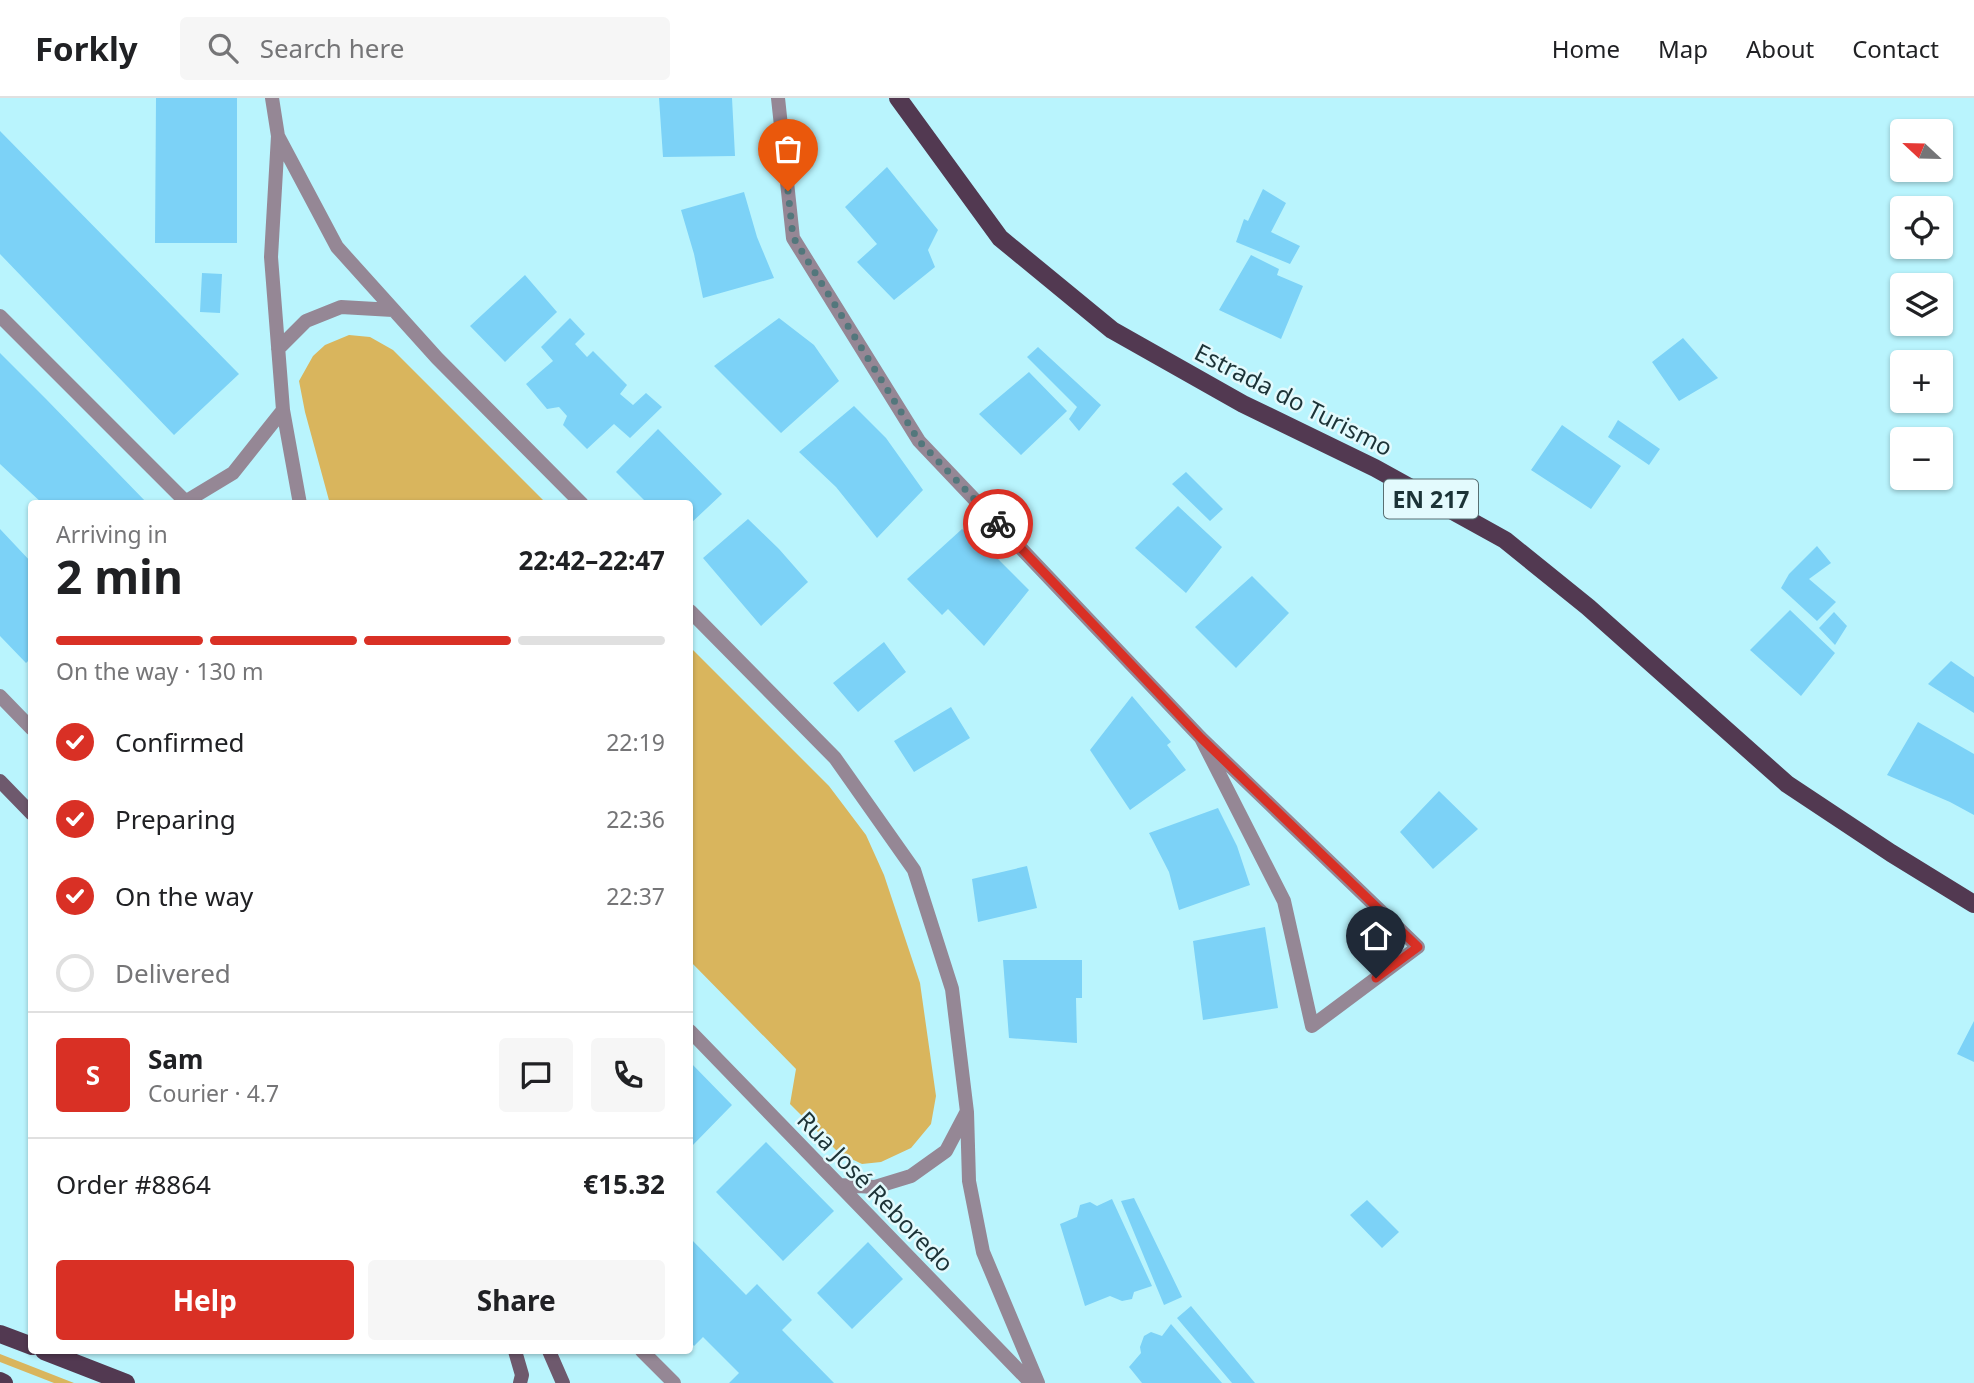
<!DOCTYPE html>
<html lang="en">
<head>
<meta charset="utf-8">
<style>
  body { margin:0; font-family:"Noto Sans",sans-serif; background:#f6f6f6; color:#202124; height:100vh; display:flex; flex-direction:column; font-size:26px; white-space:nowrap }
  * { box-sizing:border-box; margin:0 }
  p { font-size:23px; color:#757577 }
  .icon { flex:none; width:38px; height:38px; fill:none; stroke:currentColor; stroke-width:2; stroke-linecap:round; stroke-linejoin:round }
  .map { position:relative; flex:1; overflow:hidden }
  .panel { position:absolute; left:28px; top:402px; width:665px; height:854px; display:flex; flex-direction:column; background:#fff; border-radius:7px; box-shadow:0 2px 5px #0004 }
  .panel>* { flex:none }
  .needle { width:46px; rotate:292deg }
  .buttons { position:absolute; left:1890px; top:21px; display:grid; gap:14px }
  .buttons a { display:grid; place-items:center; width:63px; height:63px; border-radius:7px; background:#fff; box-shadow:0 2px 5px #0004; font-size:35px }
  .pin { position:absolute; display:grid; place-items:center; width:60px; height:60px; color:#fff; margin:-72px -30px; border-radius:50% 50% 50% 0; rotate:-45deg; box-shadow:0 0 7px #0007 }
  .pin .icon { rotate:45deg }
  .courier { position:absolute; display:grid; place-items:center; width:70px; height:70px; margin:-35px; border:5px solid #d93025; border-radius:50%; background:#fff; color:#222; box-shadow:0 2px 9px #0007 }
  .summary em { font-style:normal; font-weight:700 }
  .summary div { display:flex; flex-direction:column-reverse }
  .summary { display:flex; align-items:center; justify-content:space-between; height:119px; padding:0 28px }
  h1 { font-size:46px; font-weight:700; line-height:52px }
  .bar { display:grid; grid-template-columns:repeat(4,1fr); gap:10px 7px; align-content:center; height:84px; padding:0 28px }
  .bar i { height:9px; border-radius:5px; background:#e0e0e0 }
  .bar .active { background:#d93025 }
  .bar p { grid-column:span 4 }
  .line { display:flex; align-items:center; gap:18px; padding:0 28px; border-top:2px solid #e0e0e0 }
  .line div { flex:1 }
  .round { display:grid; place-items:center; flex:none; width:74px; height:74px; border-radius:7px; background:#f6f6f6 }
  ol { padding:0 28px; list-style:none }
  li { display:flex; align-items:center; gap:21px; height:77px }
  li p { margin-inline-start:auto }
  li .icon { padding:7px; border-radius:50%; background:#d93025; color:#fff; stroke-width:4 }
  li:last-child { color:#757577 }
  li i { width:38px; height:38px; border:4px solid #e0e0e0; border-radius:50% }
  .action { display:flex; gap:14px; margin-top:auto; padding:14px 28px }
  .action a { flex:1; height:80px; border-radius:7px; background:#d93025; color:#fff; font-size:28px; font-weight:700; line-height:80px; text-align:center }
  .action a+a { background:#f6f6f6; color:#202124 }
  header { display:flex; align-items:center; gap:42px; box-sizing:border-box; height:98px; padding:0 35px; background:#fff; border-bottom:2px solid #e0e0e0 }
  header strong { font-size:33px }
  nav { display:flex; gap:38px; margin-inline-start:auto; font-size:24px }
  .search { width:490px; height:63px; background:#f6f6f6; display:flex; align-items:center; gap:18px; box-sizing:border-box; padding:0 24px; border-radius:7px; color:#757577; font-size:26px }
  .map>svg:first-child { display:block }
  .green { fill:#d9b55d }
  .building { fill:#7cd2f7 }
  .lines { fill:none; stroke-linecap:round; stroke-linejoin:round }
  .street { stroke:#958795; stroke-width:14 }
  .secondary { stroke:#6e596d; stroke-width:14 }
  .primary { stroke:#523951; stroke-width:18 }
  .done { stroke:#53777c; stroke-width:7; stroke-dasharray:0 12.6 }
  .route { stroke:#d93025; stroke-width:9 }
  .labels { text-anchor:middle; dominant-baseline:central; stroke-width:5; stroke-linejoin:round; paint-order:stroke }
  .shield { fill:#e3fafd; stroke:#586f72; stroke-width:2 }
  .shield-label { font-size:23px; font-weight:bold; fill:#1c3337 }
  .street-label { font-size:24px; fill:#1c3337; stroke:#e3fafd }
</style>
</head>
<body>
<header>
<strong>Forkly</strong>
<div class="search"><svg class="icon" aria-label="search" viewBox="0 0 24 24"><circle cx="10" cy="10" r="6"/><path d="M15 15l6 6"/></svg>Search here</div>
<nav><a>Home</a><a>Map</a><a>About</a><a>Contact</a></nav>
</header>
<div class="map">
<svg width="1974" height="1285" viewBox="0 0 1974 1285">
  <rect width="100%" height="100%" fill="#b9f4fd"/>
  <path class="green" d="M 349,237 L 370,239 L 393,252 L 547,406 L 330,406 L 305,314 L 299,283 L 313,258 L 325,247 Z
    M 690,549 L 829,688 L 866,737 L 884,777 L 920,885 L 936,998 L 931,1026 L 911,1050 L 881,1064 L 862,1066 L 839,1055 L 790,1006 L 796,971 L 690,863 Z
    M 0,1256 L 74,1285 L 54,1285 L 0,1264 Z"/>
  <path class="building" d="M 156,0 L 237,0 L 237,145 L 155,145 Z
    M 659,0 L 732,0 L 735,58 L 663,59 Z
    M 0,33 L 239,276 L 174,337 L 0,156 Z
    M 887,69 L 938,132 L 928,152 L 935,169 L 894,202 L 857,164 L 877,146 L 845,109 Z
    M 1263,91 L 1286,105 L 1271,134 L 1300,148 L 1290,166 L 1236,144 L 1244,121 L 1248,123 Z
    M 744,94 L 757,139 L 774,180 L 703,200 L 694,156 L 681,112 Z
    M 1251,157 L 1279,171 L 1277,177 L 1303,188 L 1281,241 L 1219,212 Z
    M 202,175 L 222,176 L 220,215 L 200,214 Z
    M 525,177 L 557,214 L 505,264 L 470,228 Z
    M 570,220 L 585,236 L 575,246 L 587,259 L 593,253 L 627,287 L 620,296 L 633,307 L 646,295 L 662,309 L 630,340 L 614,326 L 587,351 L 563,327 L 567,318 L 559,309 L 547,311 L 526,286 L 553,263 L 541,249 Z
    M 779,220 L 814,247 L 839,283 L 781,335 L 714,268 Z
    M 1683,240 L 1718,280 L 1679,303 L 1652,264 Z
    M 1038,249 L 1101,307 L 1079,333 L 1069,321 L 1077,309 L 1027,259 Z
    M 0,255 L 46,301 L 148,406 L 43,406 L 0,366 Z
    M 1029,274 L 1067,313 L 1021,357 L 979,316 Z
    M 854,308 L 886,340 L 923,392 L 877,440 L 836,389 L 799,354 Z
    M 1618,322 L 1660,351 L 1649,367 L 1608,339 Z
    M 1562,327 L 1621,368 L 1591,411 L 1531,372 Z
    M 658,331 L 722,396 L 690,426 L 690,406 L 648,406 L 616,374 Z
    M 1186,374 L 1223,411 L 1210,423 L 1172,386 Z
    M 1178,408 L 1222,449 L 1186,495 L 1135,450 Z
    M 748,421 L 779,451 L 808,484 L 761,528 L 703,460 Z
    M 0,431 L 32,465 L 32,559 L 26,565 L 0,538 Z
    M 962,431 L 997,460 L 1029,492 L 984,548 L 948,511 L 942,517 L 907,481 Z
    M 1817,448 L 1831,465 L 1809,481 L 1836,504 L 1817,523 L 1781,490 L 1789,476 Z
    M 1252,478 L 1289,515 L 1236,570 L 1195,529 Z
    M 1790,512 L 1835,555 L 1801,598 L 1750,552 Z
    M 1834,514 L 1847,528 L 1835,547 L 1819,530 Z
    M 884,544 L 906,574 L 858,614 L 833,585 Z
    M 1951,563 L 1974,579 L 1974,615 L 1928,586 Z
    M 1132,598 L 1171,644 L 1167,647 L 1186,672 L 1130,712 L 1090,652 Z
    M 951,609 L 970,640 L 914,674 L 894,643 Z
    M 1918,624 L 1974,656 L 1974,717 L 1950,704 L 1887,677 Z
    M 1439,693 L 1478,731 L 1433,771 L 1400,734 Z
    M 1218,710 L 1237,748 L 1250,787 L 1179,812 L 1169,774 L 1149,735 Z
    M 1027,768 L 1037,810 L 978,824 L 972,781 Z
    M 1265,829 L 1278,910 L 1203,922 L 1193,843 Z
    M 1003,862 L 1082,862 L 1082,900 L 1076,900 L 1077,945 L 1009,940 Z
    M 1974,923 L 1974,964 L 1957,956 Z
    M 690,964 L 732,1007 L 690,1050 Z
    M 766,1044 L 834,1113 L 783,1163 L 716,1094 Z
    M 1134,1100 L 1182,1199 L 1164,1207 L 1121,1103 Z
    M 1112,1101 L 1152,1188 L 1134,1194 L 1132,1201 L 1122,1203 L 1110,1198 L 1085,1208 L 1060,1126 L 1077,1119 L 1080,1107 L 1090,1104 L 1097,1108 Z
    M 1367,1102 L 1399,1134 L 1382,1150 L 1350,1117 Z
    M 690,1140 L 746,1197 L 757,1186 L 792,1222 L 782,1232 L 834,1285 L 729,1285 L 739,1275 L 703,1239 L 694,1248 L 690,1243 Z
    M 868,1144 L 903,1181 L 852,1231 L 817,1195 Z
    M 1191,1208 L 1255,1285 L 1232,1285 L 1177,1220 Z
    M 1171,1226 L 1222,1285 L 1142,1285 L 1129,1269 L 1141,1255 L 1140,1249 L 1144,1238 L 1151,1234 L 1162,1238 Z"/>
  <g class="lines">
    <path class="street" d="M 272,0 L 278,38 L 271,159 L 283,312 L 300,406
      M 778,0 L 793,140 L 919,343 L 1201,640 L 1418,849 L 1312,928 L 1284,803 L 1201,640
      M 278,38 L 337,149 L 437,260 L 582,406
      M 0,218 L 188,406
      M 278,251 L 306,223 L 341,209 L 393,212
      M 185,404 L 233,375 L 283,312
      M 690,513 L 835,660 L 914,772 L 952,891 L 967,1014 L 969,1083 L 983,1154 L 1038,1285
      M 0,598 L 32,631
      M 690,933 L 1031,1285
      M 839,1087 L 875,1089 L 911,1078 L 946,1053 L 966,1015
      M 642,1253 L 674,1285"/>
    <path class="secondary" d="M 0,683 L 32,716
      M 515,1253 L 522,1277 L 520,1285
      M 549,1253 L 563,1285"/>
    <path class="primary" d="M 898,0 L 1000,140 L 1112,232 L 1243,306 L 1375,370 L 1505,442 L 1588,509 L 1787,686 L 1891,755 L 1974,806
      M 0,1236 L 32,1248
      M 44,1253 L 126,1285
      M 0,1283 L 4,1285"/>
  </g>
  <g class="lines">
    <path class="done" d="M 788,93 L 793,139 L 919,343 L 998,426"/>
    <path class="route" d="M 998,426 L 1201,640 L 1418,849 L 1376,880"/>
  </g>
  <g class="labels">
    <rect class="shield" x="1384" y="381.5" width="94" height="39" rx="5"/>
    <g class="shield-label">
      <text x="1431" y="401">EN 217</text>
    </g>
    <g class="street-label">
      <text transform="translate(1294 301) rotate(27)">Estrada do Turismo</text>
      <text transform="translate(876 1093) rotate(46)">Rua José Reboredo</text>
    </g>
  </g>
</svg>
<div class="buttons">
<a><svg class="needle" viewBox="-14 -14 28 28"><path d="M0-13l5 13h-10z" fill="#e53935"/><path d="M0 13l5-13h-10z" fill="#757577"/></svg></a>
<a><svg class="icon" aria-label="locate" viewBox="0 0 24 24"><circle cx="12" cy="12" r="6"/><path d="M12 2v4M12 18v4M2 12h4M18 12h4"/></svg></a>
<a><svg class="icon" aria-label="layers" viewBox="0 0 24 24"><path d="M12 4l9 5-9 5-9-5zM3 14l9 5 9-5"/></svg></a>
<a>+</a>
<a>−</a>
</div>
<div class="pin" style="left:788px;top:93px;background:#ea580c"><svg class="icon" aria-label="bag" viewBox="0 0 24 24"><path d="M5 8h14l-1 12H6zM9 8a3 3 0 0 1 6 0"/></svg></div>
<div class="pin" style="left:1376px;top:880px;background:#1f2937"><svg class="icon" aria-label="home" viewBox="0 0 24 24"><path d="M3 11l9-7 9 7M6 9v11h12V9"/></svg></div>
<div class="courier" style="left:998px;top:426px"><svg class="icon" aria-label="bike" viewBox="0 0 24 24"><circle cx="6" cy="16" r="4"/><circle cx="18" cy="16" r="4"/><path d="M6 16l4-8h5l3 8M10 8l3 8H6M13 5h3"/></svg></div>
<section class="panel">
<div class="summary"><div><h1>2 min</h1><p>Arriving in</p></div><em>22:42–22:47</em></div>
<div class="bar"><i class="active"></i><i class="active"></i><i class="active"></i><i></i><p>On the way · 130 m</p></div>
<ol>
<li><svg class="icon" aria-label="check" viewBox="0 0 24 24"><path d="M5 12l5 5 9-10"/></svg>Confirmed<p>22:19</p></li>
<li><svg class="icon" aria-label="check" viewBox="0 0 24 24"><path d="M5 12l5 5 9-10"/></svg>Preparing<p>22:36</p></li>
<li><svg class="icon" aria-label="check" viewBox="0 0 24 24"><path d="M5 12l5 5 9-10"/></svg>On the way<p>22:37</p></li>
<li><i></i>Delivered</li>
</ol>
<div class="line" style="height:126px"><b class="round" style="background:#d93025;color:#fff">S</b><div><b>Sam</b><p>Courier · 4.7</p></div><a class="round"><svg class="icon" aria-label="chat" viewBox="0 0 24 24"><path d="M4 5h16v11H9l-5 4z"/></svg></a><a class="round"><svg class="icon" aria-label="phone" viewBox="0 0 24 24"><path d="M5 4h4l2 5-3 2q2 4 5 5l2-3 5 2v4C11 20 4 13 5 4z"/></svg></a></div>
<div class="line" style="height:91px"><div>Order #8864</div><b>€15.32</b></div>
<div class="action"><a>Help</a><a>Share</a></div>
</section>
</div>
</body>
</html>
